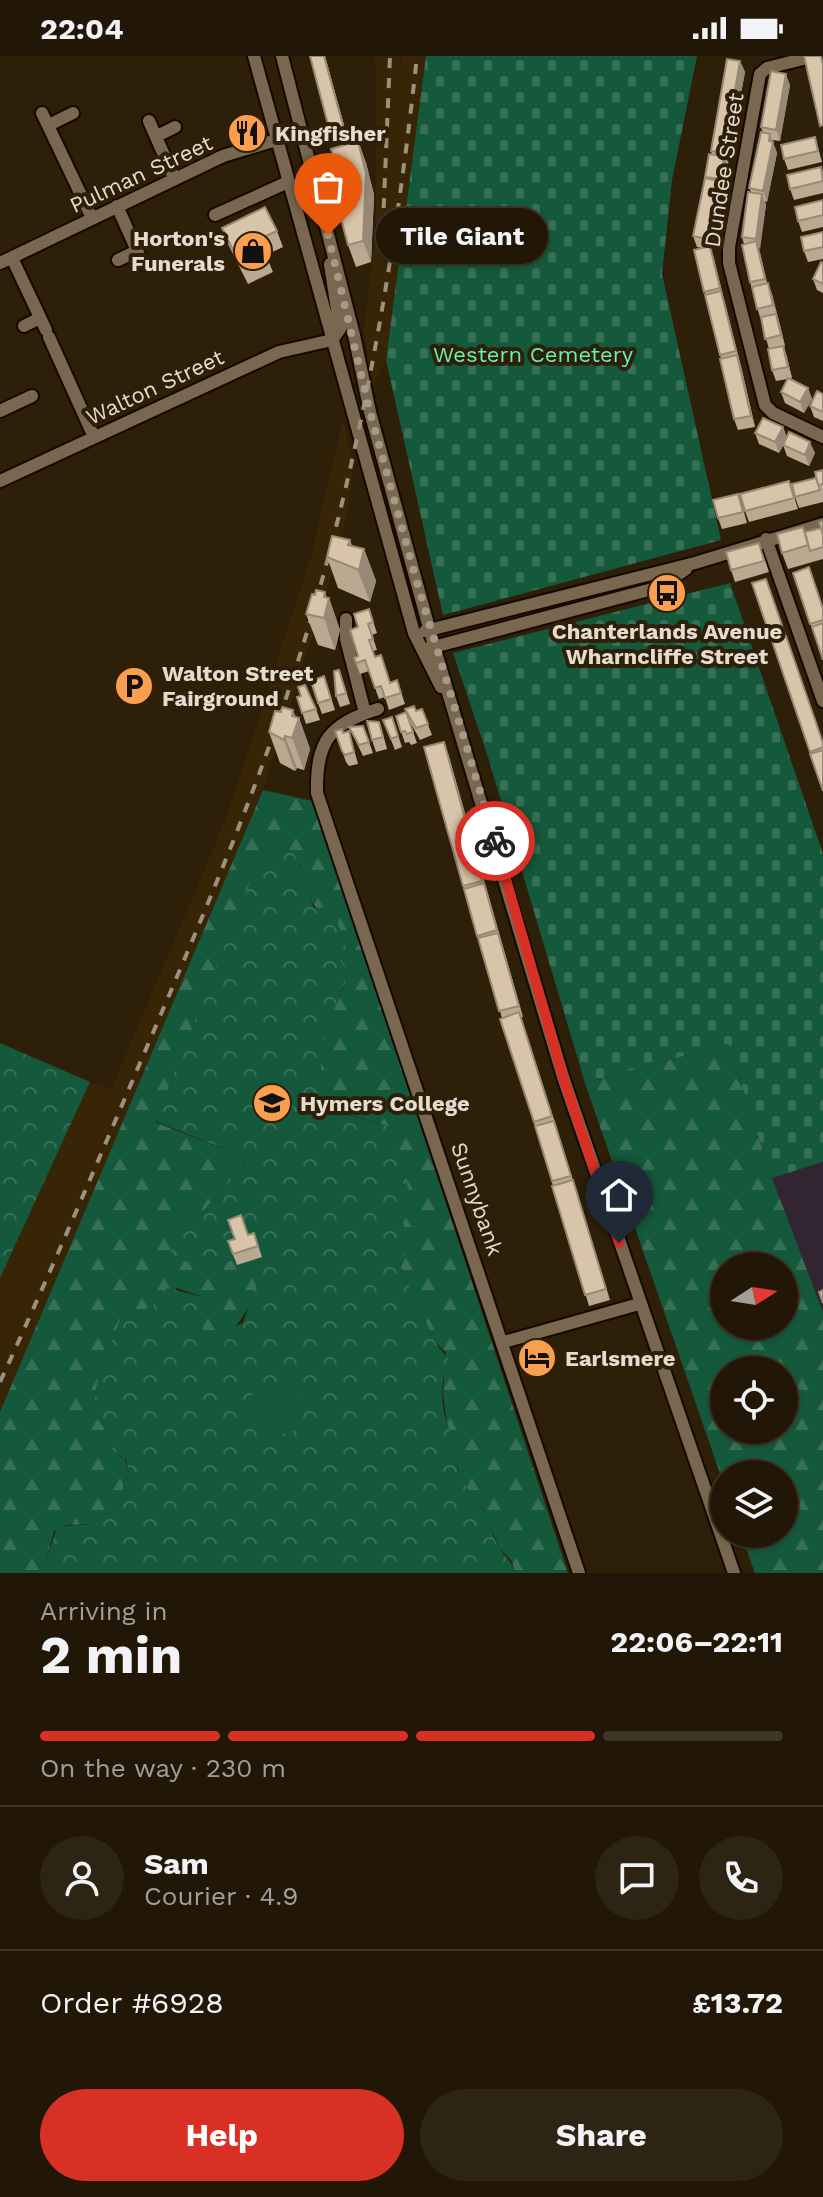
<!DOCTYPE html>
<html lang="en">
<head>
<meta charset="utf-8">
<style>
  body { margin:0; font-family:"Work Sans",sans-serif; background:#2e2414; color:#f1f3f6; height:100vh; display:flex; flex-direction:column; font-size:30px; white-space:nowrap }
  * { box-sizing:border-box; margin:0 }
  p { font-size:26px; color:#a29f9b }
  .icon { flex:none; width:44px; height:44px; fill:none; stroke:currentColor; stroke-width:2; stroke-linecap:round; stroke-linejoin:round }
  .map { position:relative; height:1517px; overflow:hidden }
  .details { display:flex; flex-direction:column; background:#221706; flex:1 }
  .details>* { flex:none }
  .needle { width:52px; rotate:78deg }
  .controls { position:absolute; left:710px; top:1196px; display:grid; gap:16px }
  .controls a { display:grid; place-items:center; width:88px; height:88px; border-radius:50%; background:#221706; box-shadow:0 2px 6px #0004,0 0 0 2px #3f3628; font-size:40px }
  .pin { position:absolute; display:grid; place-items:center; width:68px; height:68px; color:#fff; margin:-82px -34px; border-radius:50% 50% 50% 0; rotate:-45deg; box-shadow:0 0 8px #0007 }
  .pin .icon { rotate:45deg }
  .courier { position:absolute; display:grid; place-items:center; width:80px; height:80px; margin:-40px; border:6px solid #d93025; border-radius:50%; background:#fff; color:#222; box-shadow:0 2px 10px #0007 }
  .bubble { position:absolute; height:56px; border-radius:28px; background:#221706; box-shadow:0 2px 6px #0004,0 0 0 2px #3f3628; font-size:26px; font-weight:700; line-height:56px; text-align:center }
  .summary em { font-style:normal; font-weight:700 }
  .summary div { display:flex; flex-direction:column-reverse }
  .summary { display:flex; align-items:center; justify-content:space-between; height:136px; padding:0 40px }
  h1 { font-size:52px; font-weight:700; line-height:60px }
  .bar { display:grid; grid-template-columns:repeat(4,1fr); gap:12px 8px; align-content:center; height:96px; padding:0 40px }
  .bar i { height:10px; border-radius:6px; background:#3f3628 }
  .bar .on { background:#d93025 }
  .bar p { grid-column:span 4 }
  .line { display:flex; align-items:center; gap:20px; padding:0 40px; border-top:2px solid #3f3628 }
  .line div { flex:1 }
  .round { display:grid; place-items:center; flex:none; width:84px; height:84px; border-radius:42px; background:#2e2414 }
  .cta { display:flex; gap:16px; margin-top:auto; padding:16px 40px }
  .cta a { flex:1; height:92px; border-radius:48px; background:#d93025; color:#fff; font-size:32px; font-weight:700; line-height:92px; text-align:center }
  .cta a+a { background:#2e2414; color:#f1f3f6 }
  .status { display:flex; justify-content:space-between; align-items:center; height:56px; padding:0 40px; background:#221706; direction:ltr }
  .status svg { height:22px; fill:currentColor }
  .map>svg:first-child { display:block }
  .built { fill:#382506 }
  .education { fill:#332431 }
  .forest { fill:url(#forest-firs); fill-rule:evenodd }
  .cemetery { fill:url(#cemetery-stones) }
  .park { fill:url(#park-crowns) }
  .pitch { fill:#15593c }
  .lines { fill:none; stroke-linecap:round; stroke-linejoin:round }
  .minor-casing { stroke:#160900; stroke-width:16 }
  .minor { stroke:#79684f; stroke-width:12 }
  .rail { stroke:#9c907f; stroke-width:4; stroke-dasharray:10 10; stroke-linecap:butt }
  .wall { fill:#baa991 }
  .shaded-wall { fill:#978976 }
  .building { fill:#d8c4a9; stroke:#978976; stroke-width:2 }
  .done { stroke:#a59989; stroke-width:8; stroke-dasharray:0 14.4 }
  .route { stroke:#d93025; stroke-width:10 }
  .labels { text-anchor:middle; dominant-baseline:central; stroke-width:8; stroke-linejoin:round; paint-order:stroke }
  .poi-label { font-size:22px; font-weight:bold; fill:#e5dbce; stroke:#2e1f08; text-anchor:start }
  .street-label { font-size:22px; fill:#e5dbce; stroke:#2e1f08 }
  .park-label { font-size:22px; fill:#68f2b3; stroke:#2e1f08 }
</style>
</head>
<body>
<div class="status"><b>22:04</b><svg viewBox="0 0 49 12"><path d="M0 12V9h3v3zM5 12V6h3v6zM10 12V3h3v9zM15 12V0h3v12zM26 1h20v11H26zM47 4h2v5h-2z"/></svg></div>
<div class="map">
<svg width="823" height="1517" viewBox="0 0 823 1517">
  <defs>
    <pattern id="forest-firs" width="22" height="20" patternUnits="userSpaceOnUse" patternTransform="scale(2)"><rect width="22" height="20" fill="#15593c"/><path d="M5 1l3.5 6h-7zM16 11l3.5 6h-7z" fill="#377057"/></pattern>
    <pattern id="cemetery-stones" width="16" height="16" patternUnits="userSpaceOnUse" patternTransform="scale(2)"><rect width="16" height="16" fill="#15593c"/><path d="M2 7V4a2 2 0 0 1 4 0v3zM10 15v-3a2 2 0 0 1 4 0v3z" fill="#377057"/></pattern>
    <pattern id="park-crowns" width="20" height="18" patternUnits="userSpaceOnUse" patternTransform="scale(2)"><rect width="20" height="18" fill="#15593c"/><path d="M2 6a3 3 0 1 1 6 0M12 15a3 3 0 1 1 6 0" fill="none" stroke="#377057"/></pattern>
  </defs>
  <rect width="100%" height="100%" fill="#2e1f08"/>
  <path class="built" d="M 375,0 L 399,0 L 401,7 L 402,0 L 426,0 L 386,304 L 374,329 L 364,277 L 376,170 Z
    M 343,362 L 354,413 L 341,490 L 263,734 L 0,1356 L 0,1222 L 90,1026 L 111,1034 L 227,760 L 311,501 Z"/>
  <path class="education" d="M 823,1106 L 823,1256 L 772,1122 Z"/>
  <path class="forest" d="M 263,734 L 313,745 L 568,1517 L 516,1517 L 511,1504 L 499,1491 L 483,1453 L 462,1430 L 446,1362 L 443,1337 L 446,1296 L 435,1286 L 400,1210 L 413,1171 L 404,1171 L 393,1150 L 411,1142 L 393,1090 L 393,1072 L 330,1053 C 309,998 328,969 349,918 L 340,905 L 346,891 C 333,860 297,847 300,807 L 155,1066 L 242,1100 L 244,1110 L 200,1159 L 179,1166 L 171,1182 L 171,1201 L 196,1205 L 210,1212 L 235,1203 L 237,1209 L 251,1204 C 272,1241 231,1266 222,1296 L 211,1298 L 203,1286 L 203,1241 L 177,1232 L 152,1252 L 124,1255 C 116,1276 88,1338 95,1358 C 97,1364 104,1368 105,1374 C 110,1389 110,1396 125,1403 L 129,1418 L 123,1426 L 124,1447 L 92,1468 L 67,1469 L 54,1475 L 44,1512 L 30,1517 L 0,1517 L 0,1356 Z
    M 728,988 L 772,1122 L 823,1256 L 823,1517 L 755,1517 L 741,1478 L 784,1478 L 784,1418 L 724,1418 L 724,1429 L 585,1027 ZM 724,1210 L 784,1210 L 784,1270 L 724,1270 ZM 724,1314 L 784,1314 L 784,1374 L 724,1374 Z"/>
  <path class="cemetery" d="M 426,0 L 697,0 L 672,124 L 662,218 L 721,484 L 443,559 L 386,304 Z
    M 730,527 L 823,798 L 823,1106 L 772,1122 L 728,988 L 585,1027 L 488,701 L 453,597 Z"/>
  <path class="park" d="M 287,791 C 301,799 305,835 314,852 L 324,851 L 336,862 L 346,891 L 340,905 L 349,918 C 328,969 309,999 331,1054 L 393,1072 L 398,1078 L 394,1090 L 412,1143 L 393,1150 L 404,1171 L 414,1171 L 400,1210 L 435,1286 L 449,1304 C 437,1330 441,1370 460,1390 C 448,1419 471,1433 484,1456 C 491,1467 492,1481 499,1491 C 505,1501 512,1506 516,1517 L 30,1517 L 44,1511 L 57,1471 L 92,1468 L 124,1447 L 123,1426 L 129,1418 L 126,1403 C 110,1396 110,1389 105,1374 C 104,1368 97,1364 95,1358 C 88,1338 116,1275 124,1255 L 152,1252 L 157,1240 L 168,1232 L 203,1241 L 203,1286 L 211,1298 L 221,1296 L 231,1272 L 243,1267 C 250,1244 264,1227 251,1204 L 262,1200 L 239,1194 L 235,1203 L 210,1212 C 196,1204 185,1208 171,1201 L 171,1182 L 179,1166 L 200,1159 L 244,1110 L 242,1100 L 155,1065 L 263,793 Z
    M 0,987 L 90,1026 L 0,1222 Z"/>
  <path class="pitch" d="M 291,1323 L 305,1372 L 265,1383 L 251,1334 Z"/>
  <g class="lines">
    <defs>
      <path id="minor" d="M 254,0 L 414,577 L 441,631
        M 282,0 L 354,279 L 370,356 L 434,590 L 564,1024 L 734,1517
        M 815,0 L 767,12 L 760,18 L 729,191 L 729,207 L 765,349 L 773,357 L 823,381
        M 42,57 L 92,162
        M 149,65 L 174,122
        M 49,69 L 73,57
        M 157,80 L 175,71
        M 117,150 L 143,208
        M 215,159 L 288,126
        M 12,202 L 46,274
        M 118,204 L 137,195
        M 0,207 L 223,100 L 303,76
        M 330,208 L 340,273 L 332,284
        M 24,270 L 40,262
        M 49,281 L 94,381
        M 0,355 L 32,340
        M 0,425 L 279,296 L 332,284
        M 766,483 L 823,645
        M 346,563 L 346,583 L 365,657
        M 425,575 L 695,507 L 823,468
        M 426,593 L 660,531 L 686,513
        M 378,653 C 329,668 316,685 317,737 L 579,1517
        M 504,1286 L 639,1248"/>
    </defs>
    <use href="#minor" class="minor-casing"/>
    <use href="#minor" class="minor"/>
    <path class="rail" d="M 382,192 L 390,0
      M 0,1326 C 54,1209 104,1091 155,972 C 203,860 251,748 289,633 C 357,427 394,214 417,0"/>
  </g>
  <path class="wall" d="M 310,0 L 325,0 L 348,84 L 334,88 Z
    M 740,5 L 745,16 L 728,108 L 727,108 L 728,111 L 724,134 L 722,134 L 723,136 L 711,194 L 741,310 L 755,371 L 738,374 L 734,363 L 721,303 L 694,194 L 703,192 L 697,191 L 693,180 L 706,123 L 705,121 L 712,98 L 711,95 Z
    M 790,29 L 780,85 L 772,84 L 777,97 L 767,146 L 765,145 L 766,149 L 759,194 L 767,227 L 772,238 L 780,269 L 785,290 L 784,291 L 787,301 L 792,322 L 790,322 L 808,332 L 812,343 L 804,357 L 785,347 L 781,336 L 788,323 L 776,325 L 772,314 L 769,293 L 750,226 L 744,188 L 742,181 L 751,136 L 749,132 L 763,77 L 761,71 Z
    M 815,81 L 822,106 L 788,114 L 784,103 Z
    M 358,85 L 366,107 L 374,139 L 371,206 L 356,211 L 348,189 L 345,143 Z
    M 821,111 L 823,116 L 823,137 L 794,144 L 790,133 Z
    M 823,144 L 823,171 L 802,176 L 798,165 Z
    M 222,172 L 277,175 L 283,191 L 266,199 L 273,216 L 248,228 L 228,188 Z
    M 823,176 L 823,203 L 808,206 L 804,195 Z
    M 823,207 L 823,237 L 817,234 L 813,223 Z
    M 823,338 L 823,365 L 814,361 L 810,350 Z
    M 783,371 L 787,382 L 815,397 L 809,410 L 787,400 L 783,389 L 785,386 L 779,397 L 759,388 L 755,377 Z
    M 823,414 L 823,446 L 799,452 L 795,441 Z
    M 789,425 L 798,453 L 749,466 L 745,455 Z
    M 742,449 L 747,467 L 722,473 L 718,462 Z
    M 823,465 L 823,503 L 788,513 L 782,497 L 805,476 L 821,472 Z
    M 350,484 L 352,490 L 364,493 L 376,525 L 370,546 L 338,532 L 327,501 Z
    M 763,498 L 769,516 L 735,526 L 731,514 Z
    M 793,517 L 823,552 L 823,604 Z
    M 766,523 L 823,686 L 823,735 L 752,527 Z
    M 329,542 L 340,574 L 335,594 L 318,589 L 306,558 Z
    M 369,553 L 377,577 L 372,579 L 377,594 L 373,595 L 375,601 L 391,627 L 397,624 L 405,648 L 389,654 L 385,641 L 379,643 L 369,615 L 360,618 L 354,602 L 358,600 L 358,571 Z
    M 324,620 L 335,654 L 322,658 L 318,647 Z
    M 343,625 L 350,648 L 340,651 L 336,640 Z
    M 297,641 L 316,653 L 320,664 L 306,668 Z
    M 405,653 L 416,655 L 422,653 L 432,679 L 420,684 L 409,664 Z
    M 406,656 L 417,687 L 411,689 L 409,686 L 405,687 L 396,660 Z
    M 296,661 L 299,662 L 310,693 L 304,714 L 297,712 L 295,715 L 280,707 L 269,676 Z
    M 392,661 L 402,691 L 395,694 L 383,664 Z
    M 363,670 L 373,697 L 363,700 L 349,671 Z
    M 335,675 L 343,677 L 349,675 L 358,708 L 349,710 L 346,706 Z
    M 383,678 L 387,693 L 376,696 L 372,684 Z
    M 448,697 L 523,961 L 521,961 L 558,1076 L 610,1244 L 589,1250 L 536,1073 L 500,963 L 502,962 L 463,830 Z
    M 254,1177 L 262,1201 L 237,1209 L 228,1185 Z"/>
  <path class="shaded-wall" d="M 324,0 L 325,0 L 348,84 L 344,73 Z
    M 740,5 L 745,16 L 728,108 L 724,97 Z
    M 786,18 L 790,29 L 780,85 L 776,74 Z
    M 770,78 L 777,97 L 767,146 L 763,135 Z
    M 358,85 L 366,107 L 374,139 L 371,206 L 363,185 Z
    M 724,100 L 728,111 L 724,134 L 720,123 Z
    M 719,125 L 723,136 L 712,194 L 707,183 Z
    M 762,138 L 766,149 L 760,194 L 756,183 Z
    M 756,185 L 760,196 L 769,234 L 765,223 Z
    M 710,190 L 714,202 L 724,243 L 720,232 Z
    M 768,227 L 772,238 L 777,260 L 773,249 Z
    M 721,235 L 725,246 L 740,307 L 736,295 Z
    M 776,258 L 780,269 L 785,290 L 781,279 Z
    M 783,290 L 787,301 L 792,322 L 788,311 Z
    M 737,299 L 741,310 L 755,371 L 751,360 Z
    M 808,332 L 812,343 L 804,357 L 800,346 Z
    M 783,371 L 787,383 L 779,397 L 775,386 Z
    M 810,386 L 815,397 L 809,410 L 805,399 Z
    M 350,484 L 359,511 L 364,493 L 376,525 L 370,546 L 348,489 Z
    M 325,536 L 328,545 L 329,542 L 340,574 L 335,594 L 324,562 Z
    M 293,654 L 298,666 L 299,662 L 310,693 L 304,714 L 292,682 L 292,660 Z
    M 285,680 L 297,712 L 295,715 L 284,684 Z
    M 444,686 L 448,697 L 486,836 L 482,825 Z
    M 498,877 L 502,888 L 523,961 L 519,950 Z"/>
  <path class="building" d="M 310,0 L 324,0 L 344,73 L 330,76 Z
    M 804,0 L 821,0 L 823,9 L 823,69 L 820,70 Z
    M 727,3 L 740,5 L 724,97 L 711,95 Z
    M 771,15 L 786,18 L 776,74 L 761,71 Z
    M 761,76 L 770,78 L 769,85 L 773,86 L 763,135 L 749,132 Z
    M 815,81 L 818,95 L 784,103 L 781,89 Z
    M 358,85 L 366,118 L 363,185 L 348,189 L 339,155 L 345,143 L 331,93 Z
    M 709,98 L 724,100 L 720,123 L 705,121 Z
    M 821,111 L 823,125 L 790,133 L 787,119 Z
    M 705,122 L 719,125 L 707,183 L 693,180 Z
    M 748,136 L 762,138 L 756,183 L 742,181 Z
    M 823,144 L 823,159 L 798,165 L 795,151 Z
    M 265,151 L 277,175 L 259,183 L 267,200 L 242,212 L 222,172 Z
    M 823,176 L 823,191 L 804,195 L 801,181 Z
    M 756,185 L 765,223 L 750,226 L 742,189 Z
    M 710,190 L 720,232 L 704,236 L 694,194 Z
    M 821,206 L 823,207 L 823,228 L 813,223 Z
    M 768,227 L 773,249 L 757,253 L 752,231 Z
    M 721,235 L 736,295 L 720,299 L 705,239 Z
    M 776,258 L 781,279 L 765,283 L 761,261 Z
    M 783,290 L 788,311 L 772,314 L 768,293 Z
    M 737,299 L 751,360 L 734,363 L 720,303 Z
    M 788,322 L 808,332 L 800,346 L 781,336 Z
    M 817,335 L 823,338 L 823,356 L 810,350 Z
    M 763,362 L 783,371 L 775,386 L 755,377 Z
    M 789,376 L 810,386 L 805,399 L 783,389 Z
    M 823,414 L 823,428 L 818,429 L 815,416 Z
    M 816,422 L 820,434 L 795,441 L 792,428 Z
    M 789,425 L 794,442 L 745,455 L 740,438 Z
    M 738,438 L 743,456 L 718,462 L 713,444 Z
    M 823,465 L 823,479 L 819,466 Z
    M 803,471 L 808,489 L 782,497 L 777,478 Z
    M 821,472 L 823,479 L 823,491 L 810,495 L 805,476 Z
    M 332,480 L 350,484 L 348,489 L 364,493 L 359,514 L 327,501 Z
    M 759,487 L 764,505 L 731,514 L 726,496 Z
    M 809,511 L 823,553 L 823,564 L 810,568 L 793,517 Z
    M 766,523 L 785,578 L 771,583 L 752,527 Z
    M 316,534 L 325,536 L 324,541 L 329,542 L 324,562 L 306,558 L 312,538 L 315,539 Z
    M 369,553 L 373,566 L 368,568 L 373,583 L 369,584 L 375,601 L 381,599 L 390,627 L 397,624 L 401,637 L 385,642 L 381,630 L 375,632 L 365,604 L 356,607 L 354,602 L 358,600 L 350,574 L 358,571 L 354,558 Z
    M 823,567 L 823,604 L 812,571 Z
    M 786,580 L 823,687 L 823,691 L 810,696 L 772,585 Z
    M 339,614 L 346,637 L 336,640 L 334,615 Z
    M 324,620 L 331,643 L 318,647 L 311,625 Z
    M 305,629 L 316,653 L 302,657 L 297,641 L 301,640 L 298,631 Z
    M 414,650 L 416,655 L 422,653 L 428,668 L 416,672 L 405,653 Z
    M 282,651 L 293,654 L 292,660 L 299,662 L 292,682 L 285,680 L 284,684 L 269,676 L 275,655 L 281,656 Z
    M 406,656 L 413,676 L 407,678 L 405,675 L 401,676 L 396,660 Z
    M 392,661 L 398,680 L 391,683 L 383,664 Z
    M 367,665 L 379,666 L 383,681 L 372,684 Z
    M 363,670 L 369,686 L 359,689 L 349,671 Z
    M 342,673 L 343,677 L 349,675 L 354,696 L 345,699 L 342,695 L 335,675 Z
    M 444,686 L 482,825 L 463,830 L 424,691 Z
    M 823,694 L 823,735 L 810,698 Z
    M 484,827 L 497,874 L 477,880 L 464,833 Z
    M 498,877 L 519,950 L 499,955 L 478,882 Z
    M 519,956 L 552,1060 L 534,1066 L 500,963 Z
    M 554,1065 L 571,1120 L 552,1125 L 535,1070 Z
    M 573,1124 L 606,1233 L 585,1239 L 552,1130 Z
    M 241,1159 L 248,1179 L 254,1177 L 258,1190 L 233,1198 L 228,1185 L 235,1183 L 228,1164 Z
    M 823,1234 L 823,1247 L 819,1236 Z"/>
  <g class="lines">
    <path class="done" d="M 328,179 L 370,356 L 418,530 L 495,785"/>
    <path class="route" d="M 495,785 L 564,1024 L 619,1187"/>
  </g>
  <defs>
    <symbol id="restaurant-disc" viewBox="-11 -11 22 22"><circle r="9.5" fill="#fa9f4e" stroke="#2e1f08"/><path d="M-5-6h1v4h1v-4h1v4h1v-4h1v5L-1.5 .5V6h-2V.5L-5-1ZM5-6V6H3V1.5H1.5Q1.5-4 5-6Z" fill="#111"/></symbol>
    <symbol id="shop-disc" viewBox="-11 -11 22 22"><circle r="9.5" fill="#fa9f4e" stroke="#2e1f08"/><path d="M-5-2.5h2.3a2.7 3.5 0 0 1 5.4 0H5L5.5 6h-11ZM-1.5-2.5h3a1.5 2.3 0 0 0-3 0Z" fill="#111"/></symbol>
    <symbol id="bus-disc" viewBox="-11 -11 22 22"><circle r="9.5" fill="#fa9f4e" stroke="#2e1f08"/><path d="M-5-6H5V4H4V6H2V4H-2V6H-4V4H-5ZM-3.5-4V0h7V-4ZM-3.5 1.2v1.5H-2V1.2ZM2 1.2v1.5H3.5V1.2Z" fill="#111"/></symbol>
    <symbol id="parking-disc" viewBox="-11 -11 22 22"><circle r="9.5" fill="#fa9f4e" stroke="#2e1f08"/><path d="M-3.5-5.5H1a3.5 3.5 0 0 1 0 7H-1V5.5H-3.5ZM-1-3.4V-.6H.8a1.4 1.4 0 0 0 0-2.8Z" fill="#111"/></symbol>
    <symbol id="school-disc" viewBox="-11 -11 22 22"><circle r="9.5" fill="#fa9f4e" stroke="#2e1f08"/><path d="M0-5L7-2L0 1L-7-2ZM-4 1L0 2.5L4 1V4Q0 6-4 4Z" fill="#111"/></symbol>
    <symbol id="hotel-disc" viewBox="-11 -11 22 22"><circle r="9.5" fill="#fa9f4e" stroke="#2e1f08"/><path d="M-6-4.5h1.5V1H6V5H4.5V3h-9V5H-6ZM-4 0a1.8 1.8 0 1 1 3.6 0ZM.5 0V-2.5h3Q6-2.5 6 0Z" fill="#111"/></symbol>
  </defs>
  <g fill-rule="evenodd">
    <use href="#restaurant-disc" x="225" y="55" width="44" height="44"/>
    <use href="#shop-disc" x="231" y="173" width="44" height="44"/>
    <use href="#bus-disc" x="645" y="515" width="44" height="44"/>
    <use href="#parking-disc" x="112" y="608" width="44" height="44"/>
    <use href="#school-disc" x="250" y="1025" width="44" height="44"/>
    <use href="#hotel-disc" x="515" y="1280" width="44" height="44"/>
  </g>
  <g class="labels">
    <g class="poi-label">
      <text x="275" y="77">Kingfisher</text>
      <text x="225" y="182" text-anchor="end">Horton's<tspan x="225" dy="25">Funerals</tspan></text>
      <text x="667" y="575" text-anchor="middle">Chanterlands Avenue<tspan x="667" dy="25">Wharncliffe Street</tspan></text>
      <text x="162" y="617">Walton Street<tspan x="162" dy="25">Fairground</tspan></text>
      <text x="300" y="1047">Hymers College</text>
      <text x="565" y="1302">Earlsmere</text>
    </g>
    <g class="street-label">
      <text transform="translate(724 114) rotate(-81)">Dundee Street</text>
      <text transform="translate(141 118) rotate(-25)">Pulman Street</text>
      <text transform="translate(155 331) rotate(-25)">Walton Street</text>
      <text transform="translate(477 1143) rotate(71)">Sunnybank</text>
    </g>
    <g class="park-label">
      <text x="533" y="298">Western Cemetery</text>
    </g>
  </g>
</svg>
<div class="controls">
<a><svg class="needle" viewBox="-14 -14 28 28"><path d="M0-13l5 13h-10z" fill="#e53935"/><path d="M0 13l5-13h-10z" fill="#a29f9b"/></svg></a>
<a><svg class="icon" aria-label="locate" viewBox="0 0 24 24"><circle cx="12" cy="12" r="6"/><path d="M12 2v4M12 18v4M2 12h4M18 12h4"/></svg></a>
<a><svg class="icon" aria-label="layers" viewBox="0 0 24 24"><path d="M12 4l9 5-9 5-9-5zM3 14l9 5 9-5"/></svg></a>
</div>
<div class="pin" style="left:328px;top:179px;background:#ea580c"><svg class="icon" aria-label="bag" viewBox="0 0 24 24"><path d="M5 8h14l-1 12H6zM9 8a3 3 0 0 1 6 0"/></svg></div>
<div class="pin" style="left:619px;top:1187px;background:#1f2937"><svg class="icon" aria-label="home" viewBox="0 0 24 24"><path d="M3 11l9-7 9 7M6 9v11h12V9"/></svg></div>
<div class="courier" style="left:495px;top:785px"><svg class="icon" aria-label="bike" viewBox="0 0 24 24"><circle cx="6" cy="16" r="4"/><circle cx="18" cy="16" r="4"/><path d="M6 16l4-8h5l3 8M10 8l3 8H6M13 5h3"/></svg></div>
<div class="bubble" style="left:376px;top:152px;width:172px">Tile Giant</div>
</div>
<section class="details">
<div class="summary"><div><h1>2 min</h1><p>Arriving in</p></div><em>22:06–22:11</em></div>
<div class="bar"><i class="on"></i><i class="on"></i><i class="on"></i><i></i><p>On the way · 230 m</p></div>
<div class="line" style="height:144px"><a class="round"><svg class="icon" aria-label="person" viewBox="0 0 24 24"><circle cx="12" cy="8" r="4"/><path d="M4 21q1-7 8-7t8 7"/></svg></a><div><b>Sam</b><p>Courier · 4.9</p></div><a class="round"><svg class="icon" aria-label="chat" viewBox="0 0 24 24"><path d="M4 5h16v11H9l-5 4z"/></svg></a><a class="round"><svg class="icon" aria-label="phone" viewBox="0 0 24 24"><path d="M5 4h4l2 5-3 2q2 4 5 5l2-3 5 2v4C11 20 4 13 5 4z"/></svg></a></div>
<div class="line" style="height:104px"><div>Order #6928</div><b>£13.72</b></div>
<div class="cta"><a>Help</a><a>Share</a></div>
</section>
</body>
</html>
